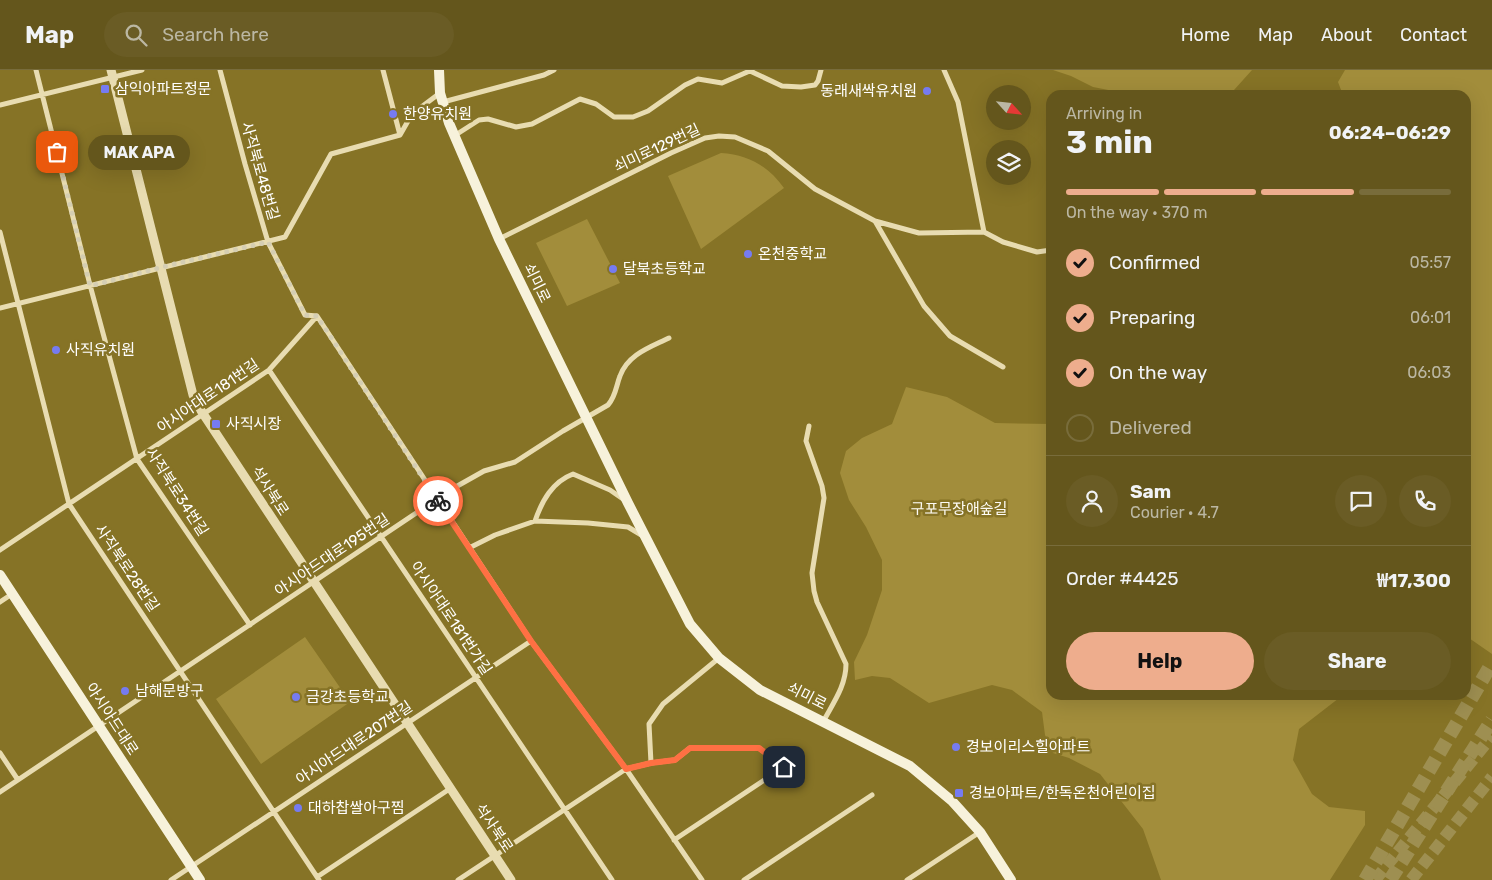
<!DOCTYPE html>
<html lang="en">
<head>
<meta charset="utf-8">
<style>
  body { margin:0; font-family:Rubik,"Noto Sans KR",sans-serif; background:#6a5c25; color:#f1f3f6; height:100vh; display:flex; flex-direction:column; font-size:19px; white-space:nowrap }
  * { box-sizing:border-box; margin:0 }
  p { font-size:16px; color:#bbb7a3 }
  .icon { flex:none; width:28px; height:28px; fill:none; stroke:currentColor; stroke-width:2; stroke-linecap:round; stroke-linejoin:round }
  .map { position:relative; flex:1; overflow:hidden }
  .panel { position:absolute; left:1046px; top:20px; width:425px; height:610px; display:flex; flex-direction:column; background:#64561c; border-radius:15px; box-shadow:0 5px 20px #0002 }
  .panel>* { flex:none }
  .needle { width:32px; rotate:117deg }
  .buttons { position:absolute; left:986px; top:15px; display:grid; gap:10px }
  .buttons a { display:grid; place-items:center; width:45px; height:45px; border-radius:50%; background:#64561c; box-shadow:0 5px 20px #0002; font-size:25px }
  .pin { position:absolute; display:grid; place-items:center; width:42px; height:42px; color:#fff; margin:-21px; border-radius:10px; box-shadow:0 2px 8px #0006 }
  .courier { position:absolute; display:grid; place-items:center; width:50px; height:50px; margin:-25px; border:4px solid #ff7043; border-radius:50%; background:#fff; color:#222; box-shadow:0 1px 6px #0007 }
  .bubble { position:absolute; height:35px; border-radius:18px; background:#64561c; box-shadow:0 5px 20px #0002; font-size:16px; font-weight:700; line-height:35px; text-align:center }
  .headline em { font-style:normal; font-weight:700 }
  .headline div { display:flex; flex-direction:column-reverse }
  .headline { display:flex; align-items:center; justify-content:space-between; height:85px; padding:0 20px }
  h1 { font-size:32px; font-weight:700; line-height:38px }
  .bar { display:grid; grid-template-columns:repeat(4,1fr); gap:8px 5px; align-content:center; height:60px; padding:0 20px }
  .bar i { height:6px; border-radius:4px; background:#786c3b }
  .bar .selected { background:#eead8d }
  .bar p { grid-column:span 4 }
  .line { display:flex; align-items:center; gap:12px; padding:0 20px; border-top:1px solid #786c3b }
  .line div { flex:1 }
  .round { display:grid; place-items:center; flex:none; width:52px; height:52px; border-radius:26px; background:#6a5c25 }
  ol { padding:0 20px; list-style:none }
  li { display:flex; align-items:center; gap:15px; height:55px }
  li p { margin-inline-start:auto }
  li .icon { padding:5px; border-radius:50%; background:#eead8d; color:#111; stroke-width:4 }
  li:last-child { color:#bbb7a3 }
  li i { width:28px; height:28px; border:2px solid #786c3b; border-radius:50% }
  .button { display:flex; gap:10px; margin-top:auto; padding:10px 20px }
  .button a { flex:1; height:58px; border-radius:30px; background:#eead8d; color:#111; font-size:20px; font-weight:700; line-height:58px; text-align:center }
  .button a+a { background:#6a5c25; color:#f1f3f6 }
  header { display:flex; align-items:center; gap:30px; box-sizing:border-box; height:70px; padding:0 25px; background:#64561c; border-bottom:1px solid #786c3b }
  header strong { font-size:24px }
  nav { display:flex; gap:28px; margin-inline-start:auto; font-size:18px }
  .search { width:350px; height:45px; background:#6a5c25; display:flex; align-items:center; gap:12px; box-sizing:border-box; padding:0 18px; border-radius:28px; color:#bbb7a3; font-size:19px }
  .map>svg:first-child { display:block }
  .green { fill:#a28d3b }
  .lines { fill:none; stroke-linecap:round; stroke-linejoin:round }
  .primary-tunnel { stroke:#9e8f51; stroke-width:12; stroke-dasharray:12 6; stroke-linecap:butt }
  .trunk-tunnel { stroke:#9e8f51; stroke-width:14; stroke-dasharray:14 7; stroke-linecap:butt }
  .minor { stroke:#e8dcb1; stroke-width:5 }
  .tertiary { stroke:#e8dcb1; stroke-width:9 }
  .secondary { stroke:#f7f2db; stroke-width:10 }
  .done { stroke:#d5ceb3; stroke-width:5; stroke-dasharray:0 9 }
  .route { stroke:#ff7043; stroke-width:6 }
  .poi-dot { fill:#767bf1; stroke:#867326; stroke-width:2 }
  .labels { text-anchor:middle; dominant-baseline:central; stroke-width:5; stroke-linejoin:round; paint-order:stroke }
  .poi-label { font-size:15px; fill:#fff; stroke:#867326; text-anchor:start }
  .street-label { font-size:15px; fill:#fff; stroke:#867326 }
  .park-label { font-size:15px; fill:#fdfbf4; stroke:#867326 }
</style>
</head>
<body>
<header>
<strong>Map</strong>
<div class="search"><svg class="icon" aria-label="search" viewBox="0 0 24 24"><circle cx="10" cy="10" r="6"/><path d="M15 15l6 6"/></svg>Search here</div>
<nav><a>Home</a><a>Map</a><a>About</a><a>Contact</a></nav>
</header>
<div class="map">
<svg width="1492" height="810" viewBox="0 0 1492 810">
  <rect width="100%" height="100%" fill="#867326"/>
  <path class="green" d="M 1053,0 L 1252,0 L 1234,20 L 1237,25 L 1134,25 L 1093,17 L 1071,6 Z
    M 1345,0 L 1492,0 L 1492,584 L 1466,566 L 1466,25 L 1343,25 L 1338,12 Z
    M 721,83 C 749,85 768,96 784,118 L 701,179 L 668,106 Z
    M 587,149 L 620,213 L 567,236 L 536,173 Z
    M 906,317 L 947,327 L 995,353 L 1051,354 L 1051,625 L 1343,625 L 1299,659 L 1293,690 L 1312,724 L 1329,737 L 1365,741 L 1365,755 L 1330,810 L 1161,810 L 1143,759 L 1100,704 L 1069,688 L 1053,683 L 1045,665 L 1042,642 L 1012,620 L 992,615 L 929,633 L 890,608 L 872,606 L 855,610 L 854,592 L 867,565 L 882,520 L 882,490 L 866,457 L 849,430 L 840,403 L 846,381 L 862,368 L 892,354 Z
    M 305,567 L 350,632 L 261,694 L 216,629 Z"/>
  <g class="lines">
    <path class="primary-tunnel" d="M 1375,810 L 1492,666
      M 1411,810 L 1492,707"/>
    <path class="trunk-tunnel" d="M 1365,810 L 1492,593
      M 1390,810 L 1492,650"/>
    <path class="minor" d="M 36,0 L 90,215 L 137,389 L 250,555
      M 220,0 L 245,94 L 268,172 L 305,245 L 317,246 L 531,571 L 626,699 L 702,810
      M 383,0 L 400,65
      M 944,0 L 958,32 L 984,162
      M 750,1 L 782,16 L 801,17 L 815,15 L 818,11 L 821,0
      M 443,32 L 544,5 L 554,0
      M 0,35 L 142,0
      M 454,66 L 479,50 L 488,49 L 516,57 L 532,54 L 580,29 L 596,34 L 614,47 L 633,47 L 648,41 L 685,15 L 698,9 L 722,13 L 752,0
      M 875,151 L 924,236 L 950,266 L 1003,297
      M 0,162 L 69,434 L 319,810
      M 499,169 L 671,83 L 705,68 L 719,66 L 735,67 L 768,81 L 815,119 L 875,151 L 919,163 L 984,162 L 1003,172 L 1037,182 L 1051,180
      M 0,238 L 285,167 L 331,84 L 400,65 L 412,44 L 440,23
      M 269,300 L 612,810
      M 809,356 L 806,371 L 822,416 L 824,428 L 812,503 L 814,521 L 817,532 L 846,594 C 846,616 833,633 823,652
      M 535,451 C 542,431 552,412 573,404 L 610,420 L 623,429
      M 469,478 L 495,465 L 535,451 L 588,453 L 628,457 L 643,466
      M 0,480 L 269,300 L 317,246
      M 0,532 L 12,524
      M 0,683 L 18,710
      M 651,693 L 649,654 L 663,634 L 719,588
      M 0,722 L 452,419 L 484,401 L 515,392 L 563,361 L 608,335 C 616,326 616,316 620,306 C 628,284 651,277 669,268
      M 317,807 L 451,718
      M 171,810 L 531,571
      M 458,810 L 626,699 L 651,693 L 675,690 L 690,678 L 759,678 L 784,697 L 674,770
      M 744,810 L 872,725
      M 907,810 L 980,762"/>
    <path class="tertiary" d="M 111,0 L 193,325 L 198,336 L 511,810"/>
    <path class="secondary" d="M 439,0 L 440,23 L 449,53 L 499,169 L 628,433 L 690,554 L 719,588 L 760,620 L 910,696 L 952,731 L 980,762 L 1011,810
      M 0,505 L 200,810"/>
  </g>
  <g class="lines">
    <path class="done" d="M 57,82 L 90,216 L 162,197 L 268,172 L 305,245 L 317,246 L 438,431"/>
    <path class="route" d="M 438,431 L 531,571 L 626,699 L 651,693 L 675,690 L 690,678 L 759,678 L 784,697"/>
  </g>
  <g class="poi-dot">
    <rect x="100" y="14" width="10" height="10" rx="2.5"/>
    <circle cx="927" cy="21" r="5"/>
    <circle cx="393" cy="44" r="5"/>
    <circle cx="748" cy="184" r="5"/>
    <circle cx="613" cy="199" r="5"/>
    <circle cx="56" cy="280" r="5"/>
    <rect x="211" y="349" width="10" height="10" rx="2.5"/>
    <circle cx="125" cy="621" r="5"/>
    <circle cx="296" cy="627" r="5"/>
    <circle cx="956" cy="677" r="5"/>
    <rect x="954" y="718" width="10" height="10" rx="2.5"/>
    <circle cx="298" cy="738" r="5"/>
  </g>
  <g class="labels">
    <g class="poi-label">
      <text x="115" y="19">삼익아파트정문</text>
      <text x="917" y="21" text-anchor="end">동래새싹유치원</text>
      <text x="403" y="44">한양유치원</text>
      <text x="758" y="184">온천중학교</text>
      <text x="623" y="199">달북초등학교</text>
      <text x="66" y="280">사직유치원</text>
      <text x="226" y="354">사직시장</text>
      <text x="135" y="621">남해문방구</text>
      <text x="306" y="627">금강초등학교</text>
      <text x="966" y="677">경보이리스힐아파트</text>
      <text x="969" y="723">경보아파트/한독온천어린이집</text>
      <text x="308" y="738">대하찹쌀아구찜</text>
    </g>
    <g class="street-label">
      <text transform="translate(657 78) rotate(-25)">쇠미로129번길</text>
      <text transform="translate(260 101) rotate(74)">사직북로48번길</text>
      <text transform="translate(537 213) rotate(64)">쇠미로</text>
      <text transform="translate(208 326) rotate(-34)">아시아대로181번길</text>
      <text transform="translate(270 421) rotate(57)">석사북로</text>
      <text transform="translate(177 422) rotate(57)">사직북로34번길</text>
      <text transform="translate(332 485) rotate(-34)">아시아드대로195번길</text>
      <text transform="translate(127 498) rotate(56)">사직북로28번길</text>
      <text transform="translate(451 548) rotate(56)">아시아대로181번가길</text>
      <text transform="translate(807 626) rotate(27)">쇠미로</text>
      <text transform="translate(112 649) rotate(57)">아시아드대로</text>
      <text transform="translate(354 673) rotate(-34)">아시아드대로207번길</text>
      <text transform="translate(494 758) rotate(56)">석사북로</text>
    </g>
    <g class="park-label">
      <text x="959" y="439">구포무장애숲길</text>
    </g>
  </g>
</svg>
<div class="buttons">
<a><svg class="needle" viewBox="-14 -14 28 28"><path d="M0-13l5 13h-10z" fill="#e53935"/><path d="M0 13l5-13h-10z" fill="#bbb7a3"/></svg></a>
<a><svg class="icon" aria-label="layers" viewBox="0 0 24 24"><path d="M12 4l9 5-9 5-9-5zM3 14l9 5 9-5"/></svg></a>
</div>
<div class="pin" style="left:57px;top:82px;background:#ea580c"><svg class="icon" aria-label="bag" viewBox="0 0 24 24"><path d="M5 8h14l-1 12H6zM9 8a3 3 0 0 1 6 0"/></svg></div>
<div class="pin" style="left:784px;top:697px;background:#1f2937"><svg class="icon" aria-label="home" viewBox="0 0 24 24"><path d="M3 11l9-7 9 7M6 9v11h12V9"/></svg></div>
<div class="courier" style="left:438px;top:431px"><svg class="icon" aria-label="bike" viewBox="0 0 24 24"><circle cx="6" cy="16" r="4"/><circle cx="18" cy="16" r="4"/><path d="M6 16l4-8h5l3 8M10 8l3 8H6M13 5h3"/></svg></div>
<div class="bubble" style="left:88px;top:65px;width:102px">MAK APA</div>
<section class="panel">
<div class="headline"><div><h1>3 min</h1><p>Arriving in</p></div><em>06:24–06:29</em></div>
<div class="bar"><i class="selected"></i><i class="selected"></i><i class="selected"></i><i></i><p>On the way · 370 m</p></div>
<ol>
<li><svg class="icon" aria-label="check" viewBox="0 0 24 24"><path d="M5 12l5 5 9-10"/></svg>Confirmed<p>05:57</p></li>
<li><svg class="icon" aria-label="check" viewBox="0 0 24 24"><path d="M5 12l5 5 9-10"/></svg>Preparing<p>06:01</p></li>
<li><svg class="icon" aria-label="check" viewBox="0 0 24 24"><path d="M5 12l5 5 9-10"/></svg>On the way<p>06:03</p></li>
<li><i></i>Delivered</li>
</ol>
<div class="line" style="height:90px"><a class="round"><svg class="icon" aria-label="person" viewBox="0 0 24 24"><circle cx="12" cy="8" r="4"/><path d="M4 21q1-7 8-7t8 7"/></svg></a><div><b>Sam</b><p>Courier · 4.7</p></div><a class="round"><svg class="icon" aria-label="chat" viewBox="0 0 24 24"><path d="M4 5h16v11H9l-5 4z"/></svg></a><a class="round"><svg class="icon" aria-label="phone" viewBox="0 0 24 24"><path d="M5 4h4l2 5-3 2q2 4 5 5l2-3 5 2v4C11 20 4 13 5 4z"/></svg></a></div>
<div class="line" style="height:65px"><div>Order #4425</div><b>₩17,300</b></div>
<div class="button"><a>Help</a><a>Share</a></div>
</section>
</div>
</body>
</html>
